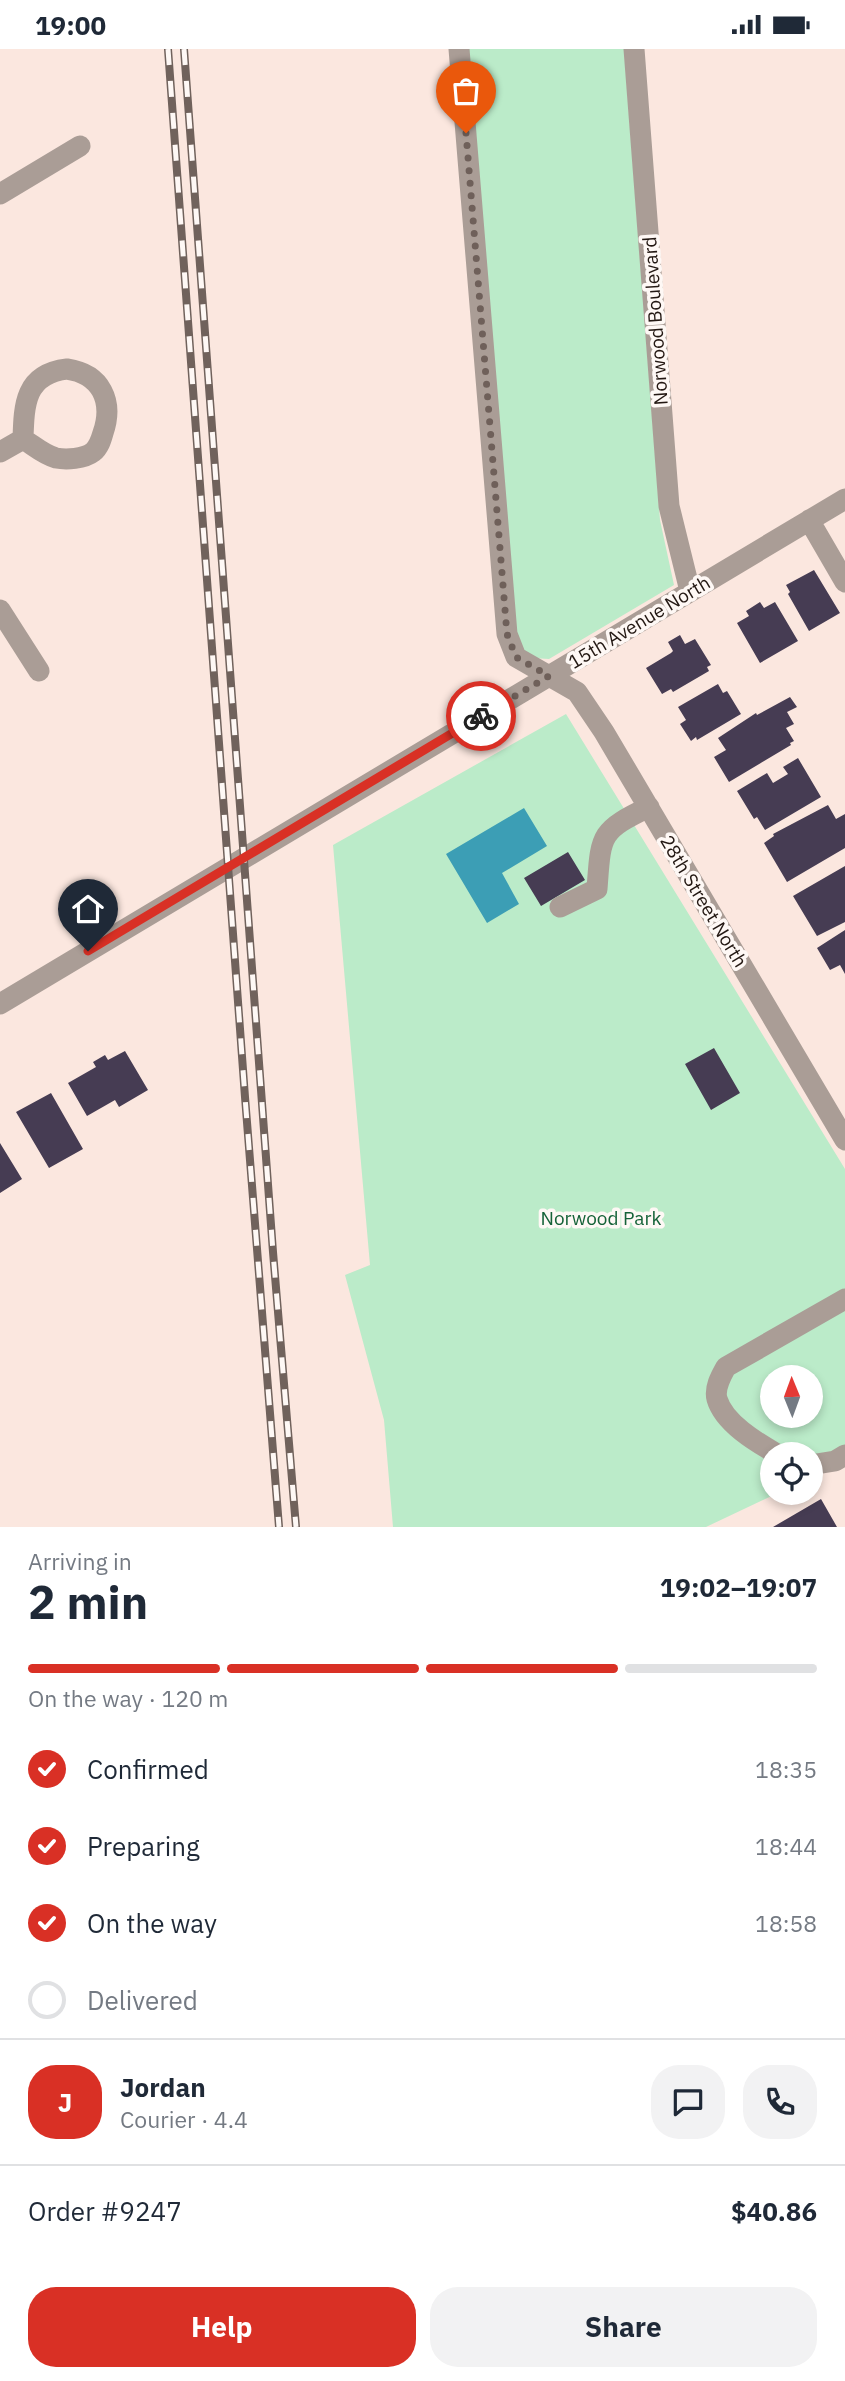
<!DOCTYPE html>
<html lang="en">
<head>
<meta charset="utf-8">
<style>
  body { margin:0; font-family:"IBM Plex Sans",sans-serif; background:#f2f2f3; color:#1f2937; height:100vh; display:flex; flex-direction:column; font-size:26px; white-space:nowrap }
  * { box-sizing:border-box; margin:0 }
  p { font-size:23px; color:#747a83 }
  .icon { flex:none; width:38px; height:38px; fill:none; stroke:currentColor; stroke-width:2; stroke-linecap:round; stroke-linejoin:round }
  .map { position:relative; height:1478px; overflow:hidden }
  .side { display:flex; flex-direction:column; background:#fff; flex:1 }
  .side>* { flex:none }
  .needle { width:46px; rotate:359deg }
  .tools { position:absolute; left:760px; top:1316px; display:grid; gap:14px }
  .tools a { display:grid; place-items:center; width:63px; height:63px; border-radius:50%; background:#fff; box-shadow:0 4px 10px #0003; font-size:35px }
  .pin { position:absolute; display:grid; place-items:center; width:60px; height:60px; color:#fff; margin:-72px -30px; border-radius:50% 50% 50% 0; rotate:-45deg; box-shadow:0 0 7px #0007 }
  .pin .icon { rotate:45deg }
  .courier { position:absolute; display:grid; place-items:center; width:70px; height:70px; margin:-35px; border:5px solid #d93025; border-radius:50%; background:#fff; color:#222; box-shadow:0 2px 9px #0007 }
  .summary em { font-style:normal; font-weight:700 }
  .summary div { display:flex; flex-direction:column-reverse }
  .summary { display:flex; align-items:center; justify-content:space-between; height:119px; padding:0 28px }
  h1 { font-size:46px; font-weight:700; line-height:52px }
  .bar { display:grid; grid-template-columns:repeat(4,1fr); gap:10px 7px; align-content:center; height:84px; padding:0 28px }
  .bar i { height:9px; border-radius:5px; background:#e0e1e3 }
  .bar .current { background:#d93025 }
  .bar p { grid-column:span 4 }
  .line { display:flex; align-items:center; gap:18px; padding:0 28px; border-top:2px solid #e0e1e3 }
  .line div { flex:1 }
  .round { display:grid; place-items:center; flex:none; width:74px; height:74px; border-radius:28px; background:#f2f2f3 }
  ol { padding:0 28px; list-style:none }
  li { display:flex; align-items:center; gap:21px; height:77px }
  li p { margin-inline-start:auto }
  li .icon { padding:7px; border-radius:50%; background:#d93025; color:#fff; stroke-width:4 }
  li:last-child { color:#747a83 }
  li i { width:38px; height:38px; border:4px solid #e0e1e3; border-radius:50% }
  .button { display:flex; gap:14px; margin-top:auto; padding:14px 28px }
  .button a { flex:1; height:80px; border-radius:28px; background:#d93025; color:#fff; font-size:28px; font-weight:700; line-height:80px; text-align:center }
  .button a+a { background:#f2f2f3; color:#1f2937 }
  .status { display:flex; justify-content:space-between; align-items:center; height:49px; padding:0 35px; background:#fff; direction:ltr }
  .status svg { height:19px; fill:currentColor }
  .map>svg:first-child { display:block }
  .green { fill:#bbebc9; fill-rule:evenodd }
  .water { fill:#3c9eb5 }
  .building { fill:#463c53 }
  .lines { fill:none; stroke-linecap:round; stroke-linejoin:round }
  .minor { stroke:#aa9d96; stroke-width:21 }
  .rail-casing { stroke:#70625c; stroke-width:8 }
  .rail { stroke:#fef8f5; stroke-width:5; stroke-dasharray:16; stroke-linecap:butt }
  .done { stroke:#6f605a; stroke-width:7; stroke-dasharray:0 12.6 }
  .route { stroke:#d93025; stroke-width:9 }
  .labels { text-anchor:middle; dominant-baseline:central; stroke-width:7; stroke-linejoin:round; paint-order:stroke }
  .street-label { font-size:19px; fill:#231813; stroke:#fef8f5 }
  .park-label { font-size:19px; fill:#156238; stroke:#fef8f5 }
</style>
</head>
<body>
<div class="status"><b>19:00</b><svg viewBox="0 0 49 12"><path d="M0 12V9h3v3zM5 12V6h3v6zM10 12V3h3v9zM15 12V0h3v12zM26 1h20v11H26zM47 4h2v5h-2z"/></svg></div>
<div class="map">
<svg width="845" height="1478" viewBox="0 0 845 1478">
  <rect width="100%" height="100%" fill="#fbe7df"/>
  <path class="green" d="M 459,0 L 624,0 L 660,471 L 674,536 L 549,610 L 516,608 Z
    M 566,665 L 845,1120 L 845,1412 L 810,1428 L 810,1405 L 772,1405 L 772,1444 L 778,1444 L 706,1478 L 393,1478 L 384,1371 L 345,1226 L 370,1216 L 333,796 ZM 772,1328 L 810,1328 L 810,1367 L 772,1367 Z"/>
  <path class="water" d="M 524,759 L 547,797 L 502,824 L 519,855 L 487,874 L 446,805 Z"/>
  <path class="building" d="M 814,521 L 840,564 L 809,582 L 788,545 L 790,543 L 786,536 Z
    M 760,553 L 764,559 L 775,553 L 798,592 L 760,614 L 737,574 L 749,567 L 746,562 Z
    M 680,586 L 685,595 L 695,590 L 711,616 L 707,618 L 709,622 L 673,643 L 671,640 L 662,645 L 646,619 L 671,604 L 673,602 L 668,593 Z
    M 718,635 L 723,644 L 727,642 L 741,665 L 697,691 L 696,688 L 691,692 L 680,675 L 686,671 L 678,658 Z
    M 790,648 L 797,658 L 787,663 L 794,675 L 786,679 L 794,692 L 790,694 L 791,696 L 729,733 L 714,708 L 726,701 L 718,689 L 756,664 L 757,666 Z
    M 798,709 L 821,748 L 765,781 L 757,768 L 754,770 L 737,742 L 767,724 L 773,734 L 788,725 L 783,718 Z
    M 828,756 L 836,770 L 845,765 L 845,799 L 787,833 L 764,794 L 774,787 L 773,785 Z
    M 568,803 L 585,831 L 541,857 L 524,829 Z
    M 845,817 L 845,873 L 817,887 L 793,847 Z
    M 845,881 L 845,925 L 840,916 L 830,921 L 817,899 Z
    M 714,999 L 740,1044 L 711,1061 L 685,1015 Z
    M 125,1002 L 148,1041 L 119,1058 L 115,1051 L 87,1067 L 68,1034 L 96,1018 L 93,1013 L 105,1006 L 108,1011 Z
    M 51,1044 L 83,1100 L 49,1119 L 16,1063 Z
    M 0,1094 L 22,1130 L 0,1144 Z
    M 821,1450 L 837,1478 L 773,1478 Z"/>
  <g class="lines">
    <path class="minor" d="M 459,0 L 507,585 L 516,608 L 577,643 L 604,683 L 845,1091
      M 634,0 L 669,457 L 690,542
      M 0,145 L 80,97
      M 67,320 C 101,325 114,352 103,384 C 101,391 99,398 93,403 C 84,410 66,411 56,409 C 44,406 33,396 23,390 C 24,355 25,325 67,320 Z
      M 0,403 L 23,390
      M 809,471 L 845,533
      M 0,561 L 39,622
      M 560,858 L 597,840 C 601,786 599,782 649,758
      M 0,955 L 845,450
      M 777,1405 C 756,1393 724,1374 717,1350 C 714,1339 721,1327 726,1318 L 845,1250
      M 810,1416 L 835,1412 L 845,1406"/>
    <defs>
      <path id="rail" d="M 168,0 L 245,1048 L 279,1478
        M 184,0 L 273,1203 L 296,1478"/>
    </defs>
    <use href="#rail" class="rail-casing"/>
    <use href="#rail" class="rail"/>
  </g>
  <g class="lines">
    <path class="done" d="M 466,84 L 507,585 L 516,608 L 549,627 L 481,667"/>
    <path class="route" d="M 88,902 L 481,667"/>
  </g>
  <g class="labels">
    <g class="street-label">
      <text transform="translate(655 272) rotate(-94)">Norwood Boulevard</text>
      <text transform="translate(639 573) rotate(-31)">15th Avenue North</text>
      <text transform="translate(704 852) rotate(59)">28th Street North</text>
    </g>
    <g class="park-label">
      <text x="601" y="1169">Norwood Park</text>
    </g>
  </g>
</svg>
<div class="tools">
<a><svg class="needle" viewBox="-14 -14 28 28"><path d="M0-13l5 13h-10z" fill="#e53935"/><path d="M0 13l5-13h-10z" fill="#747a83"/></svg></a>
<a><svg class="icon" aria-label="locate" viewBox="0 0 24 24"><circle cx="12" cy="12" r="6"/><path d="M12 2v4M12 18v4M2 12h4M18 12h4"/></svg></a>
</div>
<div class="pin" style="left:466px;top:84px;background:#ea580c"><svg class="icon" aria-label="bag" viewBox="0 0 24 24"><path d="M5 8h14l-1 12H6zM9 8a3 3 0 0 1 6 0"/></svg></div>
<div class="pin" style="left:88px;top:902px;background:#1f2937"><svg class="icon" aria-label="home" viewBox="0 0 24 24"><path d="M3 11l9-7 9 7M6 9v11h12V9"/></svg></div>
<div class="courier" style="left:481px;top:667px"><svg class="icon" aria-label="bike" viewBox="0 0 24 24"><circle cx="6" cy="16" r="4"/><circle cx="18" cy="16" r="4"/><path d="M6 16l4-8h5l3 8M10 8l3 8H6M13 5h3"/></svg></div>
</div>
<section class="side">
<div class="summary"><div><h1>2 min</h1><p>Arriving in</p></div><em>19:02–19:07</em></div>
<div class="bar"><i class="current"></i><i class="current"></i><i class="current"></i><i></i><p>On the way · 120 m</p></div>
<ol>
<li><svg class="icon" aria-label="check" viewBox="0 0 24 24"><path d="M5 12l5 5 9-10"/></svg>Confirmed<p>18:35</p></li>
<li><svg class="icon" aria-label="check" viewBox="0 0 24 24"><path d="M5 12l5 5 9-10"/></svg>Preparing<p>18:44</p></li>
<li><svg class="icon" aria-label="check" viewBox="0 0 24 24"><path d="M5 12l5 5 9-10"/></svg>On the way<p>18:58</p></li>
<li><i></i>Delivered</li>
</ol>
<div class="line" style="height:126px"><b class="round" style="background:#d93025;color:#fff">J</b><div><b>Jordan</b><p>Courier · 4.4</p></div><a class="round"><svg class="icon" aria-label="chat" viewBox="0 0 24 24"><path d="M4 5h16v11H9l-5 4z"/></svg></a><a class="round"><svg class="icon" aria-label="phone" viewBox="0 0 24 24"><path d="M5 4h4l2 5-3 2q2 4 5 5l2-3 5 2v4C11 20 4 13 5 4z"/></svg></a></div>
<div class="line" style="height:91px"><div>Order #9247</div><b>$40.86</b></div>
<div class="button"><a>Help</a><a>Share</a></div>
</section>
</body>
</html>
